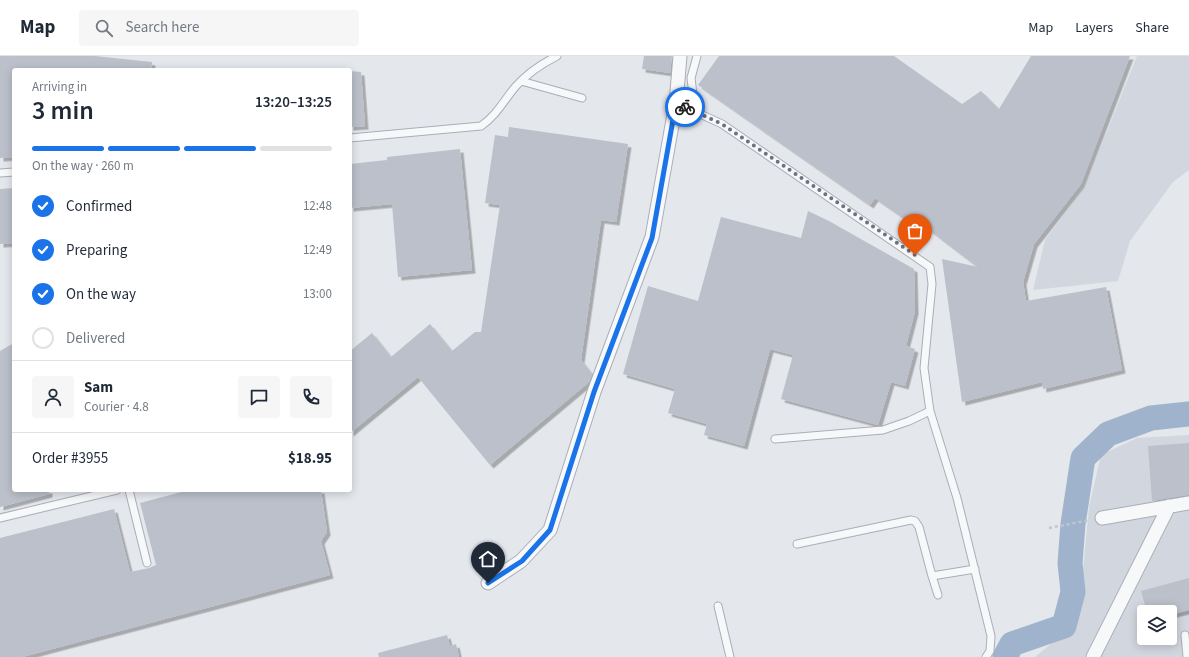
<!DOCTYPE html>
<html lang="en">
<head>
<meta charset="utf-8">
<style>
  body { margin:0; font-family:"Source Sans 3",sans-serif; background:#f6f6f7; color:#1f2937; height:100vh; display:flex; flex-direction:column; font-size:15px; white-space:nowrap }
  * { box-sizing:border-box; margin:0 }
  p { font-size:13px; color:#747a83 }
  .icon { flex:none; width:22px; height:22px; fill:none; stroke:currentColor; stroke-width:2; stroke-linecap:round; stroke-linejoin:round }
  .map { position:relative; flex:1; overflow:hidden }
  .details { position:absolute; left:12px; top:12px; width:340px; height:424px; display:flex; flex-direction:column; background:#fff; border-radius:4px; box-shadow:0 2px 10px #0003 }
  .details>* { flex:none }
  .controls { position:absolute; left:1137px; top:549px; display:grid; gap:8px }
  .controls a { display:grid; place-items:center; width:40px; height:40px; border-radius:4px; background:#fff; box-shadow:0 2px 10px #0003; font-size:20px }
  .pin { position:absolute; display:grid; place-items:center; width:34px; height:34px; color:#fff; margin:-41px -17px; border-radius:50% 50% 50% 0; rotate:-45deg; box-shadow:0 0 4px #0007 }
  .pin .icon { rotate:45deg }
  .courier { position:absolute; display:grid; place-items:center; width:40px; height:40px; margin:-20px; border:3px solid #1a73e8; border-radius:50%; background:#fff; color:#222; box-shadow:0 1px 5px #0007 }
  .headline em { font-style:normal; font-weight:600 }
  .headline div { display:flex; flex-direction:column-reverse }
  .headline { display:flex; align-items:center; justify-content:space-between; height:68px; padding:0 20px }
  h1 { font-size:26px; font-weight:600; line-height:30px }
  .bar { display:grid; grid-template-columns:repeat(4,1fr); gap:6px 4px; align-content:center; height:48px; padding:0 20px }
  .bar i { height:5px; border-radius:3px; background:#e0e1e3 }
  .bar .selected { background:#1a73e8 }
  .bar p { grid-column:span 4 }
  .line { display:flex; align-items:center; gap:10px; padding:0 20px; border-top:1px solid #e0e1e3 }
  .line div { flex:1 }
  .round { display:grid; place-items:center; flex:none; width:42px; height:42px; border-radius:4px; background:#f6f6f7 }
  ol { padding:0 20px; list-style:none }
  li { display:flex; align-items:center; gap:12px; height:44px }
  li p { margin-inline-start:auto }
  li .icon { padding:4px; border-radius:50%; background:#1a73e8; color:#fff; stroke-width:4 }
  li:last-child { color:#747a83 }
  li i { width:22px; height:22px; border:2px solid #e0e1e3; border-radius:50% }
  header { display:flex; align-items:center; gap:24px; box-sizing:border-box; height:56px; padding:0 20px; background:#fff; border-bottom:1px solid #e0e1e3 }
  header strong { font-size:19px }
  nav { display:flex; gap:22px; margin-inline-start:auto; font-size:14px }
  .search { width:280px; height:36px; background:#f6f6f7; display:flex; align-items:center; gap:10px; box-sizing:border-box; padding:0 14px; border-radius:4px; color:#747a83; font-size:15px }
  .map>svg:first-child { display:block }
  .built { fill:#d2d6de; fill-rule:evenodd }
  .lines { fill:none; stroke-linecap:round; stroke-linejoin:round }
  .river { stroke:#9fb4cc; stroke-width:25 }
  .building { fill:#bbc0ca; filter:url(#shadow) }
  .lane-casing { stroke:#a9aeb7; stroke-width:9 }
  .street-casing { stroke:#a9aeb7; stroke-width:15 }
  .path { stroke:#c2c5cb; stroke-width:2.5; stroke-dasharray:3 3; stroke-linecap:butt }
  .lane { stroke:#f7f8fa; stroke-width:7 }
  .street { stroke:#f7f8fa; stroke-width:13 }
  .done { stroke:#6c737f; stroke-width:4; stroke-dasharray:0 7.2 }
  .route { stroke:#1a73e8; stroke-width:5 }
</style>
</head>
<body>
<header>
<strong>Map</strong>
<div class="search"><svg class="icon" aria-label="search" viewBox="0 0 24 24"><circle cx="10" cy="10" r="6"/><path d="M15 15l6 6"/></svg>Search here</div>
<nav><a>Map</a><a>Layers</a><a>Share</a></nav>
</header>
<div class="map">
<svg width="1189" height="601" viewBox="0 0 1189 601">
  <defs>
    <filter id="shadow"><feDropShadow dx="3.5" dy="3.5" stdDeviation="0" flood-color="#0004"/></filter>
  </defs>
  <rect width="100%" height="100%" fill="#e4e7ec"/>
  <path class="built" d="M 1137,0 L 1189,0 L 1189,114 L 1173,126 L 1130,185 L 1118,225 L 1033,234 L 1045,184 L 1085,131 Z
    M 1189,379 L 1189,601 L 1035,601 L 1068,574 L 1082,525 L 1089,451 L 1101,399 L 1137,382 ZM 1144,556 L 1170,556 L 1170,582 L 1144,582 Z"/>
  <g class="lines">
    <path class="river" d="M 1005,601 L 1012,588 L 1064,570 L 1073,536 L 1070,507 L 1073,468 L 1083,402 L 1108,378 L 1151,362 L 1189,358"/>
  </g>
  <path class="building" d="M 0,0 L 95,0 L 152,6 L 151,14 L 14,14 L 14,101 L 0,102 Z
    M 644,0 L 672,0 L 670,17 L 642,13 Z
    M 719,0 L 894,0 L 962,48 L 981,35 L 999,53 L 1031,0 L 1130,0 L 1081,128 L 1034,188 L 1023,226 L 1026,245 L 1106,231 L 1122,314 L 1043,333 L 1042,326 L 962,346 L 942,203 L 978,211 L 923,169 L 920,173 L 875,142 L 870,149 L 698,29 Z
    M 350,15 L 361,16 L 365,70 L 350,71 Z
    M 509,71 L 628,88 L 616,166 L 601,164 L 581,304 L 592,318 L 589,326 L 490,409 L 418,321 L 350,377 L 350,295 L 372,277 L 391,301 L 430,268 L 452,295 L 475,276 L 481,276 L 500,149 L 485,147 L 495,79 L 508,81 Z
    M 460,93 L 472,214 L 398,221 L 392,148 L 350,152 L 350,108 L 387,104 L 387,101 Z
    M 14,132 L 14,187 L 0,188 L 0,133 Z
    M 808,155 L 829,165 L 914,213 L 915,255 L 906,290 L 915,293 L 905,330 L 891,326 L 878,369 L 781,343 L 793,299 L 770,293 L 744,390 L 704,379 L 707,368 L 668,357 L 675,333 L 623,318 L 648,230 L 698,245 L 721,161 L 801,182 Z
    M 14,287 L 14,434 L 49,434 L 49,438 L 0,451 L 0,295 Z
    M 1189,387 L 1189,439 L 1152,445 L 1148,390 Z
    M 189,434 L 321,434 L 327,476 L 321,485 L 330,519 L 22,601 L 0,601 L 0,482 L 114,453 L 130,516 L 149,512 L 156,509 L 140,447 Z
    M 1189,522 L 1189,554 L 1170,559 L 1170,556 L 1147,556 L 1141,535 Z
    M 447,579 L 450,590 L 456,588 L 459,601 L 379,601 L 378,597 Z"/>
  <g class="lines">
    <defs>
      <path id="lane" d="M 521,25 L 582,42
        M 676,47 L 722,68 L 930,211 L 932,228 L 924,312 L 930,355 L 957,442 L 991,580 L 990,595 L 986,601
        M 695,55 L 691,22 L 697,0
        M 350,82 L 481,70 C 497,59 504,44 516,30 C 527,18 543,7 557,0
        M 0,117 L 14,116
        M 775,383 L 883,374 L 909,365 L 930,355
        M 129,434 L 147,507
        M 0,462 L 117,434
        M 797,488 L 911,464 L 915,465 L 919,471 L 932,520
        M 938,539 L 932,520 L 975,513
        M 718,550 L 730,601
        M 1185,579 L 1187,601"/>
      <path id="street" d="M 1102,462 L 1189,447
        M 488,527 L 521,505 L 550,474 L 594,336 L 652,181 L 676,47 L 680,0
        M 1093,601 L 1169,450"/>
    </defs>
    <use href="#lane" class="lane-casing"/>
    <use href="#street" class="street-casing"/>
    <path class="path" d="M 1049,472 L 1090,464"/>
    <use href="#lane" class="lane"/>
    <use href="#street" class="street"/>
  </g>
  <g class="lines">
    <path class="done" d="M 685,51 L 722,68 L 915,199"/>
    <path class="route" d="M 488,527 L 522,505 L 550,474 L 594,336 L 652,182 L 676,47 L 685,51"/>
  </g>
</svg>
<div class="controls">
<a><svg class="icon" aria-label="layers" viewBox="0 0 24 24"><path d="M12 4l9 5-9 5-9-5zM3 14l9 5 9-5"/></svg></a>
</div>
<div class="pin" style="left:915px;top:199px;background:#ea580c"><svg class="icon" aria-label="bag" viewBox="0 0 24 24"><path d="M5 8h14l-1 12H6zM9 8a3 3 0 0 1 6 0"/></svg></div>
<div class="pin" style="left:488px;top:527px;background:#1f2937"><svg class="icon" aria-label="home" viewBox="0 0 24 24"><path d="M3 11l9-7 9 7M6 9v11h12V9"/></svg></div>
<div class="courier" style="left:685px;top:51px"><svg class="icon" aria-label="bike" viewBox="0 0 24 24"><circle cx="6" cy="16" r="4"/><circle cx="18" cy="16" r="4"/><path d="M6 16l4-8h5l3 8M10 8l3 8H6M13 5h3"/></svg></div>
<section class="details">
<div class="headline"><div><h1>3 min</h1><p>Arriving in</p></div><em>13:20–13:25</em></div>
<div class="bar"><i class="selected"></i><i class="selected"></i><i class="selected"></i><i></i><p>On the way · 260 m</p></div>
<ol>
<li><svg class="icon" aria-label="check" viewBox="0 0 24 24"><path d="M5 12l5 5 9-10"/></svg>Confirmed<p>12:48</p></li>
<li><svg class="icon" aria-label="check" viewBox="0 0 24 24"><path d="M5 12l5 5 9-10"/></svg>Preparing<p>12:49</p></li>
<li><svg class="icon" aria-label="check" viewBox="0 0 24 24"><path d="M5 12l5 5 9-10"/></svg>On the way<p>13:00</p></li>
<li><i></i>Delivered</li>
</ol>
<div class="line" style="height:72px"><a class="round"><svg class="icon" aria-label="person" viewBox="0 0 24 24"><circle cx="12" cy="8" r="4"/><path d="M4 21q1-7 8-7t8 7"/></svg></a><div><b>Sam</b><p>Courier · 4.8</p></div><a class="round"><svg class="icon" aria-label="chat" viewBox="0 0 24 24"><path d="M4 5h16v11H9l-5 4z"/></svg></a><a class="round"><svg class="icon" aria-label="phone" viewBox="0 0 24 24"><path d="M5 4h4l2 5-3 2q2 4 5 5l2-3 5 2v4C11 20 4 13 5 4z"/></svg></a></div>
<div class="line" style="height:52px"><div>Order #3955</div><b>$18.95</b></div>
</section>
</div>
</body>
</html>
